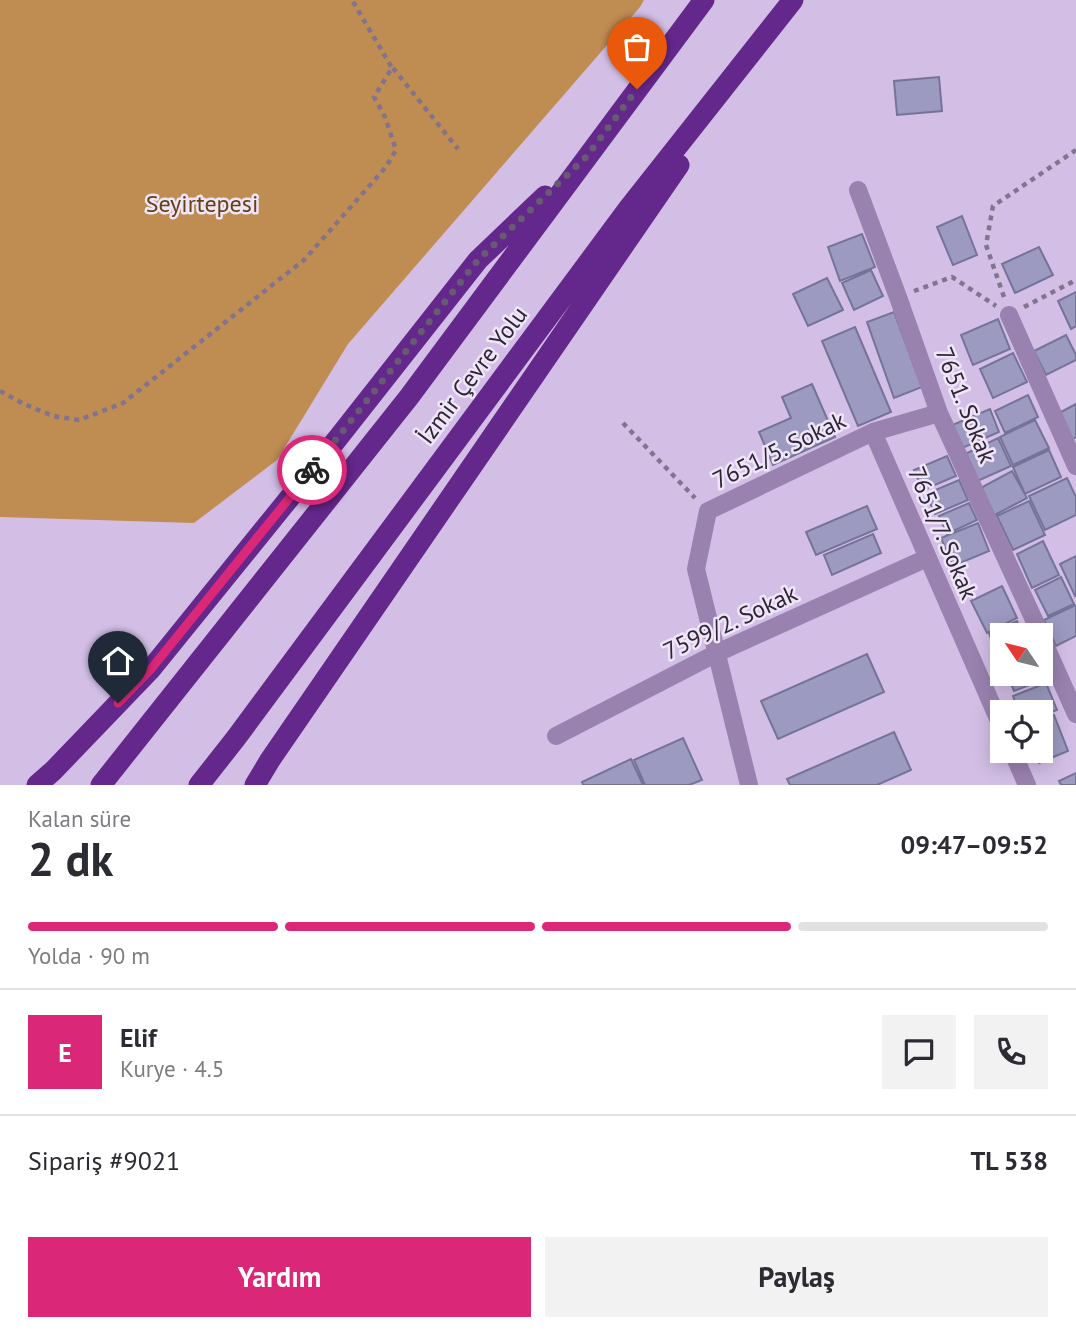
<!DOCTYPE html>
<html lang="tr">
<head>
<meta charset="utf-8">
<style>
  body { margin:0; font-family:"PT Sans",sans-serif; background:#f2f2f3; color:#2b2b33; height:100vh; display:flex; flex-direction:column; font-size:26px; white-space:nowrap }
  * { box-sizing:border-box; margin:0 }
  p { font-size:23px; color:#7c7c81 }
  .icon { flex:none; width:38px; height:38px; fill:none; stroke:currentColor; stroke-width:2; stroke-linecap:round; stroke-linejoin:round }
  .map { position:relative; height:785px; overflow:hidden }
  .panel { display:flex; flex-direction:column; background:#fff; flex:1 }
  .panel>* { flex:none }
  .needle { width:46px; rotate:305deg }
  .buttons { position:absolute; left:990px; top:623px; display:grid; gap:14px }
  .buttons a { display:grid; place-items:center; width:63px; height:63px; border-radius:0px; background:#fff; box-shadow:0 4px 18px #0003; font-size:35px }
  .pin { position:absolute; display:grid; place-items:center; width:60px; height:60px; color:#fff; margin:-72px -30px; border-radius:50% 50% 50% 0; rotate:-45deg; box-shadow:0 0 7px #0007 }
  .pin .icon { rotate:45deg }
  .courier { position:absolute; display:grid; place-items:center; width:70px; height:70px; margin:-35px; border:5px solid #db2777; border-radius:50%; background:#fff; color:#222; box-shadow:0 2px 9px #0007 }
  .overview em { font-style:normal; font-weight:600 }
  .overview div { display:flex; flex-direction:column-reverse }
  .overview { display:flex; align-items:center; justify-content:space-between; height:119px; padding:0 28px }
  h1 { font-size:46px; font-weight:600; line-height:52px }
  .bar { display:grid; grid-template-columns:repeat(4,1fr); gap:10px 7px; align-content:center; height:84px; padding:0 28px }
  .bar i { height:9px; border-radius:5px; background:#e1e1e2 }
  .bar .selected { background:#db2777 }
  .bar p { grid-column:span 4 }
  .line { display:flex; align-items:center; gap:18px; padding:0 28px; border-top:2px solid #e1e1e2 }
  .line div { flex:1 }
  .round { display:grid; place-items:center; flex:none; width:74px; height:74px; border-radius:0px; background:#f2f2f3 }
  .action { display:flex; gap:14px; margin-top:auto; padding:14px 28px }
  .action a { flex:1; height:80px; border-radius:0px; background:#db2777; color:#fff; font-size:28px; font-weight:600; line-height:80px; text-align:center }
  .action a+a { background:#f2f2f3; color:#2b2b33 }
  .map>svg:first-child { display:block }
  .green { fill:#bf8c51 }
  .building { fill:#9c9ac1; stroke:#767399; stroke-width:2 }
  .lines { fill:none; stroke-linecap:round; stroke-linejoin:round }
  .path { stroke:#82748f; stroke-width:4.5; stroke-dasharray:5 5; stroke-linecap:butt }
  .minor { stroke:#9a82b0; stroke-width:18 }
  .highway { stroke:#64278c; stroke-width:21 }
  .done { stroke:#675b72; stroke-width:7; stroke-dasharray:0 12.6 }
  .route { stroke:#db2777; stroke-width:9 }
  .labels { text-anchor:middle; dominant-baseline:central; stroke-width:5; stroke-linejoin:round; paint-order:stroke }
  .park-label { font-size:24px; fill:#654010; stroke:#efe5f9 }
  .street-label { font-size:24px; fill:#2d2534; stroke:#efe5f9 }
</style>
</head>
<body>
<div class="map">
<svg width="1076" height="785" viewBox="0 0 1076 785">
  <rect width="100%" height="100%" fill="#d3bfe6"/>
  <path class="green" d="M 0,0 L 644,0 L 640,7 L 348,344 L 277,460 L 194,523 L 0,517 Z"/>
  <path class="building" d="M 939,77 L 942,111 L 897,115 L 894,81 Z
    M 962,216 L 977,255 L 953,265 L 937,227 Z
    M 862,234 L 875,267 L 840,281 L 828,247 Z
    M 1039,247 L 1053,275 L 1015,293 L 1002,264 Z
    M 871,270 L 883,296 L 854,310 L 842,283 Z
    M 827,278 L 843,310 L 808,326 L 793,294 Z
    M 1076,292 L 1076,326 L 1071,329 L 1058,301 Z
    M 894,312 L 922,387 L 894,398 L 867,322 Z
    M 998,319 L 1010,349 L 973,365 L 961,335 Z
    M 855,327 L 891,412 L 858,426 L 822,341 Z
    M 1066,335 L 1076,355 L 1076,360 L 1046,375 L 1034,351 Z
    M 1013,353 L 1027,382 L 993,398 L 980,369 Z
    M 812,384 L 835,437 L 773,465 L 759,432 L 791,418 L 782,397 Z
    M 1028,395 L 1038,417 L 1005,433 L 995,411 Z
    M 1076,404 L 1076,437 L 1071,440 L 1059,413 Z
    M 990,409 L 999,432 L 960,449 L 950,426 Z
    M 1035,420 L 1049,448 L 1013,465 L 1000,437 Z
    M 998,438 L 1011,466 L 973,483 L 961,456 Z
    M 1049,450 L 1061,477 L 1025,494 L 1013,467 Z
    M 947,456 L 956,476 L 923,490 L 914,470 Z
    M 1012,471 L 1027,498 L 991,517 L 977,490 Z
    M 1067,478 L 1076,497 L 1076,515 L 1045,530 L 1029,496 Z
    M 959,480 L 968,500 L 935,514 L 926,494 Z
    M 1029,501 L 1045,535 L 1013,550 L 997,516 Z
    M 969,503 L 977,520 L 947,534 L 939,516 Z
    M 867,506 L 877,529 L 816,555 L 806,532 Z
    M 978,523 L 989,551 L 953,566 L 941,538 Z
    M 873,534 L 881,553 L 832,575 L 824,555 Z
    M 1043,541 L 1059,575 L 1032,588 L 1017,554 Z
    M 1076,556 L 1076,595 L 1075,596 L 1060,564 Z
    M 1061,577 L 1074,604 L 1048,616 L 1035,590 Z
    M 1002,586 L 1017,618 L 987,633 L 971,601 Z
    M 1076,605 L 1076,636 L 1056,646 L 1044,620 Z
    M 1017,621 L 1023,635 L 1003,635 L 1003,656 L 998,657 L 989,633 Z
    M 867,654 L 884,692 L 778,739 L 761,701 Z
    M 1041,669 L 1045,679 L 1014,691 L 1007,674 L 1041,674 Z
    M 1046,683 L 1057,710 L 1041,716 L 1041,712 L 1019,712 L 1013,696 Z
    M 1054,715 L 1068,751 L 1039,763 L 1034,751 L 1041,751 L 1041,720 Z
    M 894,732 L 911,770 L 877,785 L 790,785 L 787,779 Z
    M 683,738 L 702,780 L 689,785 L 645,785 L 634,760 Z
    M 631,759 L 643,785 L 583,785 L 582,782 Z
    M 1076,773 L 1076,785 L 1061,785 L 1059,781 Z"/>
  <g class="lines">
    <path class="path" d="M 393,68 L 458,149
      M 914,291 L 952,277 L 996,306
      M 1004,297 L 986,245 L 993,206 L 1076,150
      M 1024,307 L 1076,280
      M 0,391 L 24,404 L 53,416 L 79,420 L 123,403 L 304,260 L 386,167 L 396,150 L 385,117 L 374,97 L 392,68 L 352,0
      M 623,423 L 695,498"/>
    <path class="minor" d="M 858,190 L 898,297 L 939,413 L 1041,635
      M 1009,315 L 1076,466
      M 873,432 L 1003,730
      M 1041,636 L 1076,714
      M 556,736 L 717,653 L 927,558
      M 1012,751 L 1027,785
      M 749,785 L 696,569 L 708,511 L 873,432 L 939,413"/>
    <path class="highway" d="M 37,785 L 53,771 L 151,669 L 338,438 L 478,260 L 545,196
      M 101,785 L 409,397 L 704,0
      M 199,785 L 236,738 L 628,209 L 793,0
      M 255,785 L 270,760 L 679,165"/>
  </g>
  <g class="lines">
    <path class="done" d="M 312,470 L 478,260 L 587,156 L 637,89"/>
    <path class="route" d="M 118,703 L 151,669 L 312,470"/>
  </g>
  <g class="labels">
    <g class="park-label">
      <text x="202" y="203">Seyirtepesi</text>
    </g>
    <g class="street-label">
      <text transform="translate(472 375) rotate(-53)">İzmir Çevre Yolu</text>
      <text transform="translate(966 405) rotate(68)">7651. Sokak</text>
      <text transform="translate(779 450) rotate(-26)">7651/5. Sokak</text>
      <text transform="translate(943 533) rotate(67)">7651/7. Sokak</text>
      <text transform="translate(730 622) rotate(-25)">7599/2. Sokak</text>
    </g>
  </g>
</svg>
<div class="buttons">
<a><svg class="needle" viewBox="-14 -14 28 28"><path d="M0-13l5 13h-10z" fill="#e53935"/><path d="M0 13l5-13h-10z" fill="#7c7c81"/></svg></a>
<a><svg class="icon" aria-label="locate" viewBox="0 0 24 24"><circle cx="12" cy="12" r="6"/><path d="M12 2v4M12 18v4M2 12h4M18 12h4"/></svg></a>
</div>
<div class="pin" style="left:637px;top:89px;background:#ea580c"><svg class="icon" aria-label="bag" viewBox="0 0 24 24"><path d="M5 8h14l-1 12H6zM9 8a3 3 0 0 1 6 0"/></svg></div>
<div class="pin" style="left:118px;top:703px;background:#1f2937"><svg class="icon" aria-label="home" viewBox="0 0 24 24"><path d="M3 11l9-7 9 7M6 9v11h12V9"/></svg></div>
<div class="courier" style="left:312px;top:470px"><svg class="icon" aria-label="bike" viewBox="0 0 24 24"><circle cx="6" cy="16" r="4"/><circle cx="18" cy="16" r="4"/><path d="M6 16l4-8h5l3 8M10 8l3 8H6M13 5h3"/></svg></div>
</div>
<section class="panel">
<div class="overview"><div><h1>2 dk</h1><p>Kalan süre</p></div><em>09:47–09:52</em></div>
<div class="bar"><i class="selected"></i><i class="selected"></i><i class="selected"></i><i></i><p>Yolda · 90 m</p></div>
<div class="line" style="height:126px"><b class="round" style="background:#db2777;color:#fff">E</b><div><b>Elif</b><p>Kurye · 4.5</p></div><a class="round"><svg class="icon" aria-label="chat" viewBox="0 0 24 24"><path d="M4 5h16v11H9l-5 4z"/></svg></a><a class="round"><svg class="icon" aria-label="phone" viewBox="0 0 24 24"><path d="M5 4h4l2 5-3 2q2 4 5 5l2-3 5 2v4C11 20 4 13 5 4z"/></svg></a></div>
<div class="line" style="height:91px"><div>Sipariş #9021</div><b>TL 538</b></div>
<div class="action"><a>Yardım</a><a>Paylaş</a></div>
</section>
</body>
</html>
